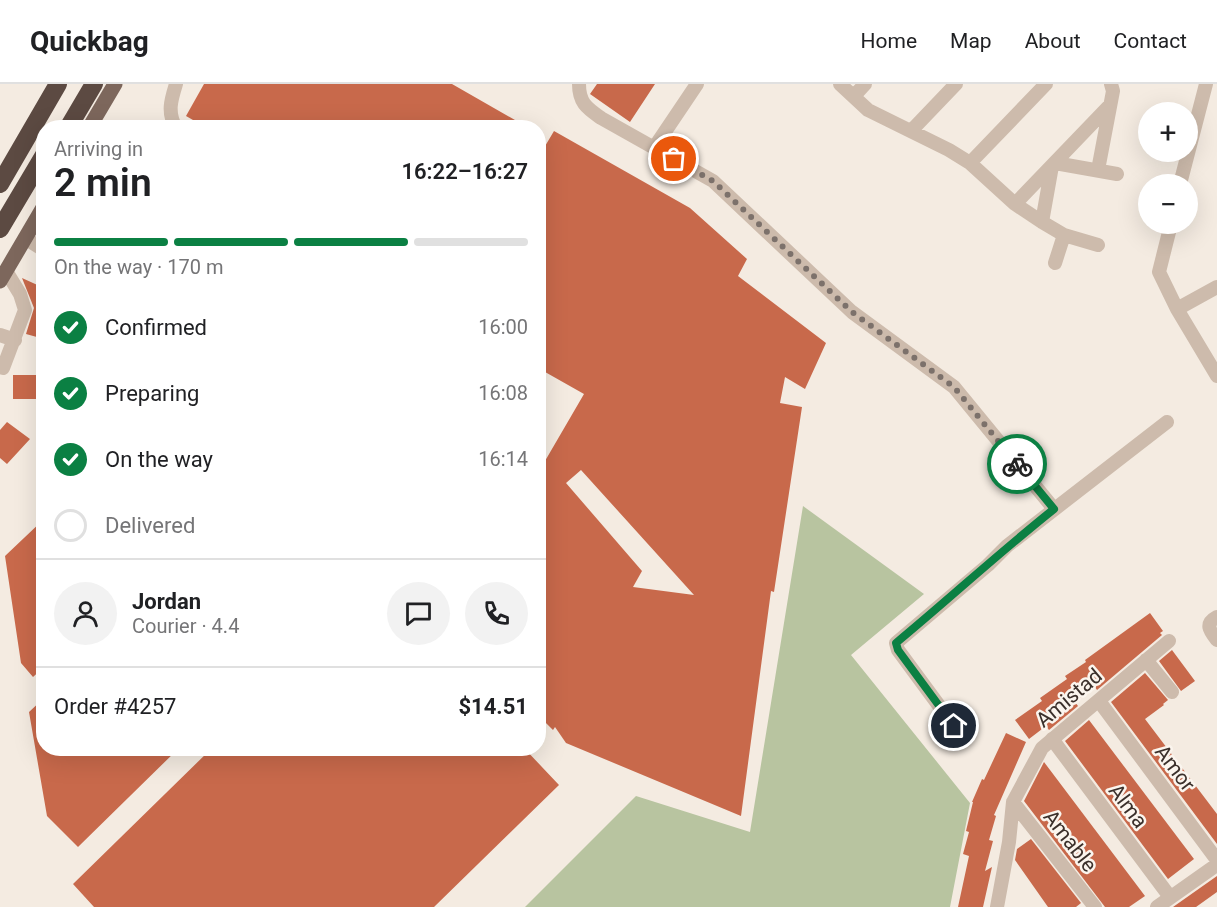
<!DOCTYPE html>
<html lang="en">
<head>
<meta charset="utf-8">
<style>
  body { margin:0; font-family:Roboto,sans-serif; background:#f2f2f2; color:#202124; height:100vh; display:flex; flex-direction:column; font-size:22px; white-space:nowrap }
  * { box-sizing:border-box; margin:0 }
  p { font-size:20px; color:#757577 }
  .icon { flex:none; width:33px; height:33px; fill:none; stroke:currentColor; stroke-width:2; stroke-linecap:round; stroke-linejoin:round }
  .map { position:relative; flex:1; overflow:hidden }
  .side { position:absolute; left:36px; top:36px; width:510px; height:636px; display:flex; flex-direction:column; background:#fff; border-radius:24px; box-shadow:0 6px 24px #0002 }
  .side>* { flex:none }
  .controls { position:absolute; left:1138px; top:18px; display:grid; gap:12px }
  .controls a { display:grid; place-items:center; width:60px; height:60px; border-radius:50%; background:#fff; box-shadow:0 6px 24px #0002; font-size:30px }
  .pin { position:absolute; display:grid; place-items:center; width:51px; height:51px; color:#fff; margin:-26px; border:3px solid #fff; border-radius:50%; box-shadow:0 2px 6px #0007 }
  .courier { position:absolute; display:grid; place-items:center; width:60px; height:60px; margin:-30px; border:4px solid #0b8043; border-radius:50%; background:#fff; color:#222; box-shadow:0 2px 8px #0007 }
  .head em { font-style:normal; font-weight:600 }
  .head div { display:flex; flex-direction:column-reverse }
  .head { display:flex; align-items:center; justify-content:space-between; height:102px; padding:0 18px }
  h1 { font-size:39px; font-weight:600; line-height:45px }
  .bar { display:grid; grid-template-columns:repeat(4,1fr); gap:9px 6px; align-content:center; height:72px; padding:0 18px }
  .bar i { height:8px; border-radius:4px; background:#e0e0e0 }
  .bar .selected { background:#0b8043 }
  .bar p { grid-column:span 4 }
  .line { display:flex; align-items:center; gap:15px; padding:0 18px; border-top:2px solid #e0e0e0 }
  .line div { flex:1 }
  .round { display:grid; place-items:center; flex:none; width:63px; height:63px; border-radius:32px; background:#f2f2f2 }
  ol { padding:0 18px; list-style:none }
  li { display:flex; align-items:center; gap:18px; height:66px }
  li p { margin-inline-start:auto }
  li .icon { padding:6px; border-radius:50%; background:#0b8043; color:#fff; stroke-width:4 }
  li:last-child { color:#757577 }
  li i { width:33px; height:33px; border:3px solid #e0e0e0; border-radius:50% }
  header { display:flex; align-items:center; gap:36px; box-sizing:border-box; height:84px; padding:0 30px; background:#fff; border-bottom:2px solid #e0e0e0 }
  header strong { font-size:28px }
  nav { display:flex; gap:33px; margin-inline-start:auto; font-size:21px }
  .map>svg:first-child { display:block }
  .green { fill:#b8c4a0 }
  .building { fill:#c8694b; fill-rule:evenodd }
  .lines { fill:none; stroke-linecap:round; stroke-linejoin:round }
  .minor { stroke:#cdbbac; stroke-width:14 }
  .major { stroke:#7d675c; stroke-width:15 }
  .highway { stroke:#5c4a42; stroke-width:18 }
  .done { stroke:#7c716b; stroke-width:6; stroke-dasharray:0 10.8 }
  .route { stroke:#0b8043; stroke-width:8 }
  .labels { text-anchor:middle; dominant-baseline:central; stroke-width:5; stroke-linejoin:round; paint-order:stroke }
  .street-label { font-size:21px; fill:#3b302b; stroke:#fbf5ee }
</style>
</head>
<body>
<header>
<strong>Quickbag</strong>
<nav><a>Home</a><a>Map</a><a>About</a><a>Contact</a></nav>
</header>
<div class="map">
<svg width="1217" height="823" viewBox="0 0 1217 823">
  <rect width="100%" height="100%" fill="#f4ebe1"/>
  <path class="green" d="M 803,422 L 924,510 L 851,571 L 970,719 L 950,823 L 525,823 L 636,712 L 750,748 Z"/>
  <path class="building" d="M 204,0 L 452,0 L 529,44 L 207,44 L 186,32 Z
    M 597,0 L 655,0 L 630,38 L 590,10 Z
    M 554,47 L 690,124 L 747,175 L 738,192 L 826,259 L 805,305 L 785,293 L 780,319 L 802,323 L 774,508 L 771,507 L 741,732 L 566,659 L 555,643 L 553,646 L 538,631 L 538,389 L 584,310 L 538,284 L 538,74 ZM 581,386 L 694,511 L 633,503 L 642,487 L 566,399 Z
    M 22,194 L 44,204 L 44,255 L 26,250 L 34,224 Z
    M 13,291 L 44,291 L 44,315 L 13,315 Z
    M 7,338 L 30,355 L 7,380 L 0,374 L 0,346 Z
    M 44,435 L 44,583 L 33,593 L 21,579 L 5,472 Z
    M 1150,529 L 1163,547 L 1160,549 L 1162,551 L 1097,606 L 1095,603 L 1075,618 L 1078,622 L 1049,646 L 1046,642 L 1029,655 L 1015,636 L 1042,617 L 1040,614 L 1067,595 L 1065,592 L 1086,578 L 1085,576 Z
    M 1172,566 L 1195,597 L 1181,607 L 1159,577 Z
    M 1145,589 L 1168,616 L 1163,620 L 1164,621 L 1145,635 L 1217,730 L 1217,760 L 1111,618 Z
    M 44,614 L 44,664 L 179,664 L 78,763 L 47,732 L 29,628 Z
    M 1089,636 L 1194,775 L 1168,795 L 1065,657 Z
    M 1006,649 L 1026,658 L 994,731 L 996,732 L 989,756 L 993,757 L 985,787 L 992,783 L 983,823 L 958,823 L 969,772 L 963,770 L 969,748 L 966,747 L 973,718 L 972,718 L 982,695 L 984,696 Z
    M 212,664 L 524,664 L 559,701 L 434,823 L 94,823 L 73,800 Z
    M 1044,678 L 1145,812 L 1129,823 L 1105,823 L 1024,717 Z
    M 1031,755 L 1081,819 L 1076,823 L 1048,823 L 1015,776 L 1017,765 Z
    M 1217,792 L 1217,808 L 1196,823 L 1173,823 Z"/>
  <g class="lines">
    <path class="minor" d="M 176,0 C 171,16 167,28 176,44
      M 579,0 C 579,19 587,24 601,34 L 713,97 L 852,228 L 954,303 L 1054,425
      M 840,0 L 868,26 L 949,66 L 970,79 L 1015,120 L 1042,138 L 1064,151 L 1098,161
      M 854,12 L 865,0
      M 911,47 L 956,0
      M 654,64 L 697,0
      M 970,79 L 1046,0
      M 1055,79 L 1117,90
      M 1098,86 L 1113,7 L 1111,0
      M 1180,100 L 1206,0
      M 1015,120 L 1110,21
      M 1042,138 L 1052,82
      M 1171,140 L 1159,188 L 1177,225 L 1217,292
      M 25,154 L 44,166
      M 1055,179 L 1064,151
      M 1177,225 L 1217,203
      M 0,251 L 15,256
      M 3,284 L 25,226 L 20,210 L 6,187
      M 1217,533 C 1204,540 1210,547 1217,556
      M 1146,576 L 1172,608
      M 1099,617 L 1217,776 L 1215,782 L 1157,823
      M 954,642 L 898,566 L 896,559 L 988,481 L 1007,462 L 1167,338
      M 1052,655 L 1170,813
      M 1013,718 L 1095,823
      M 997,823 L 1009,758 L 1013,718 L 1042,664 L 1169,557"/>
    <path class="major" d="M 89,44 L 115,0
      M 0,197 L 44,122"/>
    <path class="highway" d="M 68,44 L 94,0
      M 0,100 L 58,0
      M 0,145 L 44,71"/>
  </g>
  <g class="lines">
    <path class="done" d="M 674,75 L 713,97 L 852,228 L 954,303 L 1017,380"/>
    <path class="route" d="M 954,642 L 898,566 L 896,559 C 949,515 1000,468 1054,425 L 1017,380"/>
  </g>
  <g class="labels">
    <g class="street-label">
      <text transform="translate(1069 614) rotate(-40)">Amistad</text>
      <text transform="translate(1175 684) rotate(53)">Amor</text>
      <text transform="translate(1128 722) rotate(53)">Alma</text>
      <text transform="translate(1070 757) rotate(52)">Amable</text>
    </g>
  </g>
</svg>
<div class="controls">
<a>+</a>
<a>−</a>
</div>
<div class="pin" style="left:674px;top:75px;background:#ea580c"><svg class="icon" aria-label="bag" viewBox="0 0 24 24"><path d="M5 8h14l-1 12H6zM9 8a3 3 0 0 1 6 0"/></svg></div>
<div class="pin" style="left:954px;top:642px;background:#1f2937"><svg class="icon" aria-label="home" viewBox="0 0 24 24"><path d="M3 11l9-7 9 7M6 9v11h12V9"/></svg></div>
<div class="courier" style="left:1017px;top:380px"><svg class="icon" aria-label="bike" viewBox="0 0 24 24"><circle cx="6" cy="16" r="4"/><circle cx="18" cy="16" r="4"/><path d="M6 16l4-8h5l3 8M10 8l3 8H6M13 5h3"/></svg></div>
<section class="side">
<div class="head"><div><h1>2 min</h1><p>Arriving in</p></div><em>16:22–16:27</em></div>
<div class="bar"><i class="selected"></i><i class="selected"></i><i class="selected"></i><i></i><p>On the way · 170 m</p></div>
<ol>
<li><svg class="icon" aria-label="check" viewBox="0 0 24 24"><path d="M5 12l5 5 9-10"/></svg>Confirmed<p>16:00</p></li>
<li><svg class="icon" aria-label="check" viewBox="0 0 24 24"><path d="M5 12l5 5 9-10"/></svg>Preparing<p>16:08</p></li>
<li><svg class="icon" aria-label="check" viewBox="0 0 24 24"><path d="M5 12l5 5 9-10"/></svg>On the way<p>16:14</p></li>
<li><i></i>Delivered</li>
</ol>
<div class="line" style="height:108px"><a class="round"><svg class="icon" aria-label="person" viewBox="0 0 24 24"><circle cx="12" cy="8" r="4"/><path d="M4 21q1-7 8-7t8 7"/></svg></a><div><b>Jordan</b><p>Courier · 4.4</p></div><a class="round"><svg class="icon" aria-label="chat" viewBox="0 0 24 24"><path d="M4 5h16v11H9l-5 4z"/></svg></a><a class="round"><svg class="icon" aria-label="phone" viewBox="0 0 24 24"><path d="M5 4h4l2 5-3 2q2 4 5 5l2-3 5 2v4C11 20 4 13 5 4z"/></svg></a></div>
<div class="line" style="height:78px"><div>Order #4257</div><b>$14.51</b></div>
</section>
</div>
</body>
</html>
